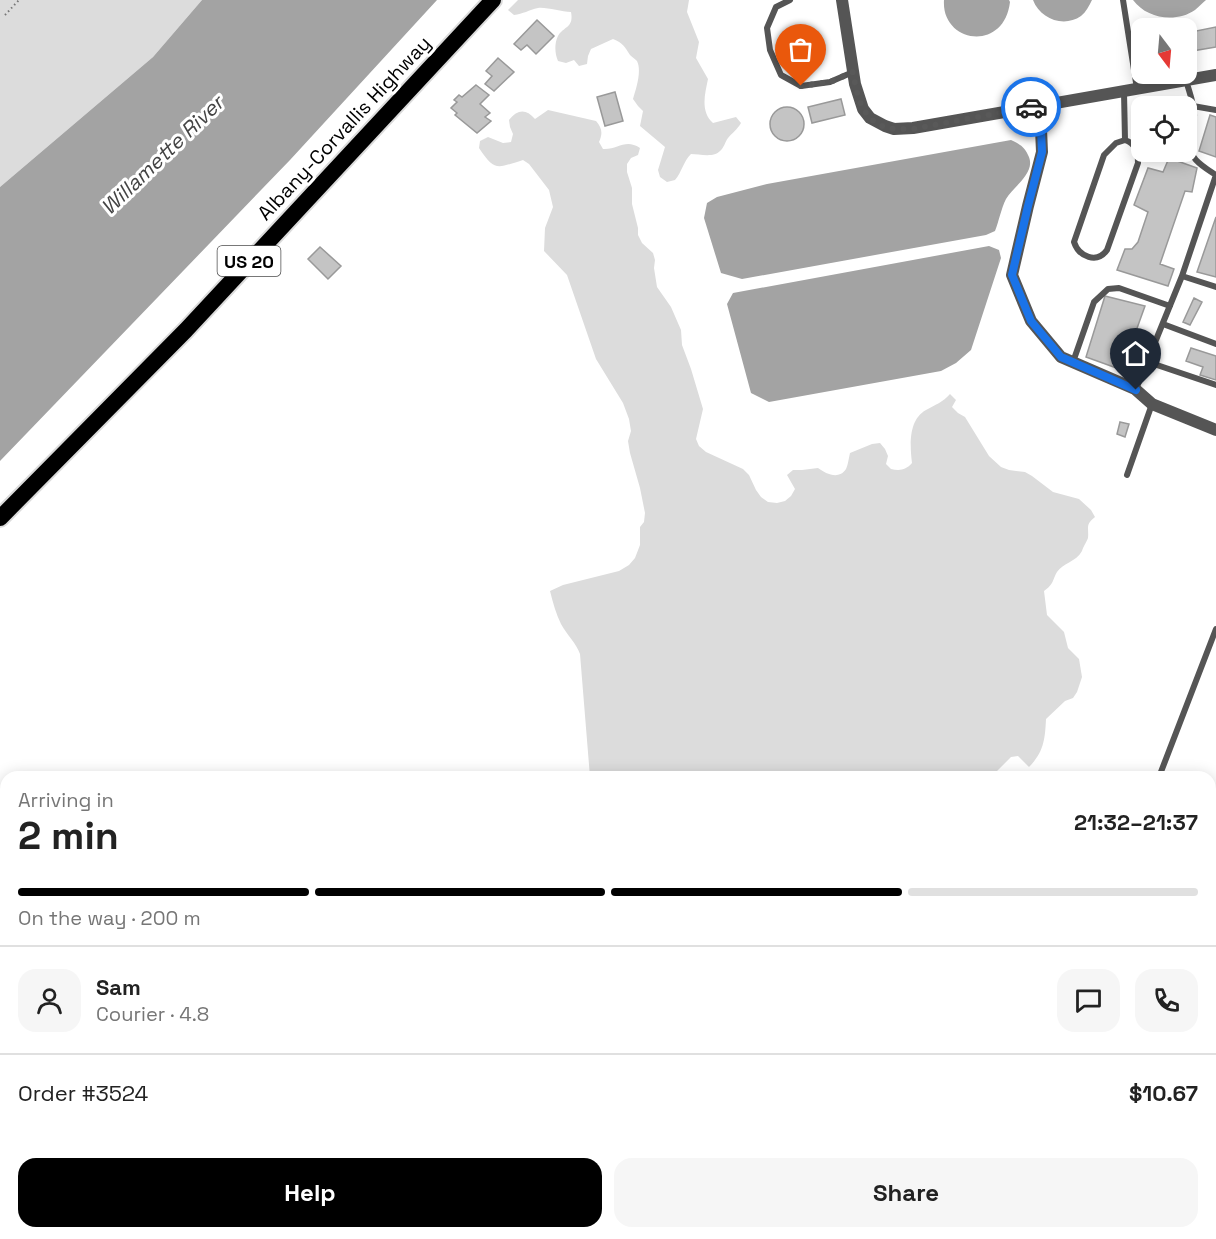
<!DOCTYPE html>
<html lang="en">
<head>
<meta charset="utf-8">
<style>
  body { margin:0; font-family:"Space Grotesk",sans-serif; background:#f6f6f6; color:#222; height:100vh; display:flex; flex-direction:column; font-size:22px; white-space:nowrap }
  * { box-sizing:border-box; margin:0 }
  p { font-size:20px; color:#767676 }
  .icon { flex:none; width:33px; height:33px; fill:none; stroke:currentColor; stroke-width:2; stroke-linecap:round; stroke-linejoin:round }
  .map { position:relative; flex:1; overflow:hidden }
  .panel { position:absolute; left:0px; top:771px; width:1216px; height:468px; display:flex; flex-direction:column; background:#fff; border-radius:18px 18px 0 0; box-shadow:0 3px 15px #0003 }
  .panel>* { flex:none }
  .needle { width:39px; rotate:164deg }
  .tools { position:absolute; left:1131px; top:18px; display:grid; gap:12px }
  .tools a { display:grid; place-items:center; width:66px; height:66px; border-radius:12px; background:#fff; box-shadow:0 3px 15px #0003; font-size:30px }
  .pin { position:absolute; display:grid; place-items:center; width:51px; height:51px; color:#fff; margin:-62px -26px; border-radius:50% 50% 50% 0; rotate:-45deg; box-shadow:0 0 6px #0007 }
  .pin .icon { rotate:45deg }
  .courier { position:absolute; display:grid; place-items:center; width:60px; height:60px; margin:-30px; border:4px solid #1a73e8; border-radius:50%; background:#fff; color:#222; box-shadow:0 2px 8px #0007 }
  .head em { font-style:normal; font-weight:800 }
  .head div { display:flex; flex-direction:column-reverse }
  .head { display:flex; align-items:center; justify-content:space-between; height:102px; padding:0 18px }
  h1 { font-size:39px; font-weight:800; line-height:45px }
  .bar { display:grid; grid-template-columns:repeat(4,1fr); gap:9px 6px; align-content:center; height:72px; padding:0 18px }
  .bar i { height:8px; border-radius:4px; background:#e0e0e0 }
  .bar .on { background:#000 }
  .bar p { grid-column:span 4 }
  .line { display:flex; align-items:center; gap:15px; padding:0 18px; border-top:2px solid #e0e0e0 }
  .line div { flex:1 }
  .round { display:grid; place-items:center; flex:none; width:63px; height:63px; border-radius:18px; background:#f6f6f6 }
  .primary-button { display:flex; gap:12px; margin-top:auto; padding:12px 18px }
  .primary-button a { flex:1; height:69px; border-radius:18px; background:#000; color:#fff; font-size:24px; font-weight:800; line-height:69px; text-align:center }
  .primary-button a+a { background:#f6f6f6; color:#222 }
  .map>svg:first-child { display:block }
  .green { fill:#dcdcdc }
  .water { fill:#a3a3a3 }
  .building { fill:#c4c4c4; stroke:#999; stroke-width:1.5 }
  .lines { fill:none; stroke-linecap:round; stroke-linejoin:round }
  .trunk-casing { stroke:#dbdbdb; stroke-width:20 }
  .path { stroke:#777; stroke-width:2; stroke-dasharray:1.5 3; stroke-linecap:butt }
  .service { stroke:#555; stroke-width:6 }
  .minor { stroke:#555; stroke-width:12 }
  .trunk { stroke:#000; stroke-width:16 }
  .rail-casing { stroke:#000; stroke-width:6 }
  .rail { stroke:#fff; stroke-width:4; stroke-dasharray:11; stroke-linecap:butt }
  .done { stroke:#595959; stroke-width:6; stroke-dasharray:0 10.8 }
  .route { stroke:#1a73e8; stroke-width:8 }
  .labels { text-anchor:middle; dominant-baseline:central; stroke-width:6; stroke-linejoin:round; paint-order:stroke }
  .shield { fill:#fff; stroke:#4c4c4c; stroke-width:1.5 }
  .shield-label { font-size:18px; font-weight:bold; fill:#000 }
  .street-label { font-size:20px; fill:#000; stroke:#fff }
  .water-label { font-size:21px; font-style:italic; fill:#444; stroke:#fff }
</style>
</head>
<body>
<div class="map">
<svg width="1216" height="1239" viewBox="0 0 1216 1239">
  <rect width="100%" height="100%" fill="#fff"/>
  <path class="green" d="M 0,0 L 202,0 L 153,57 L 0,187 Z
    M 518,0 L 689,0 L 687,12 L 699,42 L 696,58 L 708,79 C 705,94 700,111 713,123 L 736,117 L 741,123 C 737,130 732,133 728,138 C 725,142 724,148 720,151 C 714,158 699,154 691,154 C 683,162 682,172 675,180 L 667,182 L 660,177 L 658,170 L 665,147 L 640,126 L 643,111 L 638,106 L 633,99 C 636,89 642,71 637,61 C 635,59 632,57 630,55 C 625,47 623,43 613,39 L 591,49 L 588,56 L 587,64 L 579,66 L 574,60 L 566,63 L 558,61 C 555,54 554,44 558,36 C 564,26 574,28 571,12 C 561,12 547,7 538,8 C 529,10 523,14 514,15 L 508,10 Z
    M 548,110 L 596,121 C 602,128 603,133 599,142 L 603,149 C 618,150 625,138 640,148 L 638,155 L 631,158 L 627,164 L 627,172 L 632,188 L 632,204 L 638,228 L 638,235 L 642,243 L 653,253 L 655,260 L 654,268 L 657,287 L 671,307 L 681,330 L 682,345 L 691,369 L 703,409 L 696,439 L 699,446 L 706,452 L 743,469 L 749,475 L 756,490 L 761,497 L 768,502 L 777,503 L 785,501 L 791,496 L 795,489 L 787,475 L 793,470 L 802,470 L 818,468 C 826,474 839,480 846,469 C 848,465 849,457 850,453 L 872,444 L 880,443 L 885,449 L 888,456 L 886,464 L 891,469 C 900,471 906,470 912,463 C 910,446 908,420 926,410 C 935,405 943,402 950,394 L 956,400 L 952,407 L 958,413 L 965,417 L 989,456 L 1001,467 L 1009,470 L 1025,472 L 1032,476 L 1053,492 L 1079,499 L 1091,510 L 1095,517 C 1085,525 1089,527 1088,538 C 1087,541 1083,547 1082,551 C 1076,562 1063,563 1057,572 C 1052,581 1054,584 1044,591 L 1047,615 L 1064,632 L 1068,648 L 1079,659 L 1082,677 L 1077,692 L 1073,698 L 1065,701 L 1046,719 C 1045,739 1044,752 1029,767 L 1018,756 L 1011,757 L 995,773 L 981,776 L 980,777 L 590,777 L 580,654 C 576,643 567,635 561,624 C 556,614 553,603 550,591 L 563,585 L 619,571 L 629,565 L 635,558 L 640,545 L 640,527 L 644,522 L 645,513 L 640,488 L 630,453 L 628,441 L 631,431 L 629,419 L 623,403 L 596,359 L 567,275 L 544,251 L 545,228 L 553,207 L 549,190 L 529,164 L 523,160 C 497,168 495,172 479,148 L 480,141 L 488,137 L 503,143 L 511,142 L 513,134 L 510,127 L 509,120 C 518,109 526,109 535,119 Z
    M 651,1233 L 996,1233 L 992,1239 L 653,1239 Z"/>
  <path class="water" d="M 202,0 L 437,0 L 290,160 L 0,461 L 0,187 L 153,57 Z
    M 944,0 L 1009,0 L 1010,2 C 1004,53 941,43 944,0 Z
    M 1033,0 L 1092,0 C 1089,6 1086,12 1081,16 C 1064,28 1040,19 1033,0 Z
    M 1133,0 L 1206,0 C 1202,3 1199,7 1195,10 C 1176,23 1147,19 1133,0 Z
    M 1011,140 C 1019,144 1024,146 1028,155 C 1037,172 1015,185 1006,199 C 1001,209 999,221 995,231 L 986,235 L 742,279 L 721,273 L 704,218 L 707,203 L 717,197 L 767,184 Z
    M 989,246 L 999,250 L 1001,258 L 971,350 L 956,363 L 941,371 L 769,402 L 751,393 L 727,304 L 733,293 Z"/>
  <path class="building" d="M 537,20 L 554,36 L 536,54 L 527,45 L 521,50 L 514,44 Z
    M 1216,27 L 1216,47 L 1186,52 L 1186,33 Z
    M 498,58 L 514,72 L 494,91 L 485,84 L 492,76 L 486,71 Z
    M 476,85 L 489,95 L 480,104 L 490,113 L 485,117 L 491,121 L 477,133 L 455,115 L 457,113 L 451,108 L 457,102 L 454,100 L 459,95 L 462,97 Z
    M 615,92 L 623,121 L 605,126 L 597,97 Z
    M 841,99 L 845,115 L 812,123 L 808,107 Z
    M770 124a17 17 0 1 1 34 0a17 17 0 1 1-34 0Z
    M 1210,115 L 1216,117 L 1216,157 L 1199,151 Z
    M 1169,158 L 1197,168 L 1192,192 L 1185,191 L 1160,264 L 1174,269 L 1168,286 L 1117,270 L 1125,249 L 1132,249 L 1138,242 L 1148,212 L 1134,205 L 1148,168 L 1163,172 Z
    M 1216,217 L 1216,277 L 1197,272 Z
    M 320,247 L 341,266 L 328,279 L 308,259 Z
    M 1105,296 L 1145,306 L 1122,370 L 1086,357 Z
    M 1194,298 L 1202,302 L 1190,325 L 1183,322 Z
    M 1191,348 L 1216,356 L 1216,380 L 1200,375 L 1203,367 L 1186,361 Z
    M 1120,422 L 1129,424 L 1125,437 L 1117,434 Z"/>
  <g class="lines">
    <defs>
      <path id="trunk" d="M 0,518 L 186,330 L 493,0"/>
    </defs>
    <use href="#trunk" class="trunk-casing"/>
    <path class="path" d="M 5,15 L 19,0
      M 0,995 L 6,1003
      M 198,1233 L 201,1239"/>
    <path class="service" d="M 790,0 L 776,7 L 767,28 L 770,50 L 781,75 L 801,86 L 830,82 L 853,72
      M 1123,0 L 1137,89
      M 1186,80 C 1189,92 1195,105 1194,117 C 1193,125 1190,133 1189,140 C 1187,158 1204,167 1216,175
      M 1124,92 L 1125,140 C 1136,144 1138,152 1138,163 L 1107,250 C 1097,264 1079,257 1074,242 L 1104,155 L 1116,143 L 1125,140
      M 1193,106 L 1216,110
      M 1216,175 L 1182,276 L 1216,287
      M 1163,324 L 1216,344
      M 1073,362 L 1094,302 L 1108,289 L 1119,288 L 1170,306
      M 1148,362 L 1216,385
      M 1136,389 L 1182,276
      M 1127,475 L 1152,404
      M 1159,777 L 1216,629
      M 0,1031 L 6,1038
      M 0,1193 L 6,1191
      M 173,1233 L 177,1239"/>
    <path class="minor" d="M 842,0 L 855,84 L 863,109 L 870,118 L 885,126 L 894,129 L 913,128 L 1216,75
      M 1040,106 L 1042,152 L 1028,206 L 1012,275 L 1031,321 L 1061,357 L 1135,389 L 1152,404 L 1216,430"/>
    <use href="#trunk" class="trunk"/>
    <defs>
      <path id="rail" d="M 1210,1017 L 1216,1002
        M 1128,1239 L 1131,1233"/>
    </defs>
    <use href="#rail" class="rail-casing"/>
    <use href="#rail" class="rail"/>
  </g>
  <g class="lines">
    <path class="done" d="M 801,86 L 830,82 L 853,72 C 857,98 863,125 894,129 C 900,129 906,129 913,129 L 1031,107"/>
    <path class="route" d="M 1031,107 L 1040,106 L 1042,152 L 1028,206 L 1012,275 L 1031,321 L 1061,357 L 1136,390"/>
  </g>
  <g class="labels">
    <rect class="shield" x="217.5" y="246" width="63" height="30" rx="4.5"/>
    <g class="shield-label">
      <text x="249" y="261">US 20</text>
    </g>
    <g class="street-label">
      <text transform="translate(344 128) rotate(-47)">Albany-Corvallis Highway</text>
    </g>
    <g class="water-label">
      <text transform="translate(162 155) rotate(-44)">Willamette River</text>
    </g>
  </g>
</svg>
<div class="tools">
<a><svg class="needle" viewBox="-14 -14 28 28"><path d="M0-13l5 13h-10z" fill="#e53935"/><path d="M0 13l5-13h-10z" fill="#767676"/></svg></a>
<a><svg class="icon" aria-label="locate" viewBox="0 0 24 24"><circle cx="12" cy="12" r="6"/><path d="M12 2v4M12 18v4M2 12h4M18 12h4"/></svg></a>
</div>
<div class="pin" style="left:801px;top:86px;background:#ea580c"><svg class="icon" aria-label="bag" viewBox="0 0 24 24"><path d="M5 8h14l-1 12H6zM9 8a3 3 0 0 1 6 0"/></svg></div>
<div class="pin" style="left:1136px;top:390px;background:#1f2937"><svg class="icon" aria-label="home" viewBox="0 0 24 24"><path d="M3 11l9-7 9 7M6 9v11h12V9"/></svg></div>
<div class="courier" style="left:1031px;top:107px"><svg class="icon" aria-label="car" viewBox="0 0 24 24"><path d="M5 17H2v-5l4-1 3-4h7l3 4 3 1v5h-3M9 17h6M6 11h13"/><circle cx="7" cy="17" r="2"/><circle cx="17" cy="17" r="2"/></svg></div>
<section class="panel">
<div class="head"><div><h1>2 min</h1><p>Arriving in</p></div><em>21:32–21:37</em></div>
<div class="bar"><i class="on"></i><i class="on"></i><i class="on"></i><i></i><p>On the way · 200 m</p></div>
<div class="line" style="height:108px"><a class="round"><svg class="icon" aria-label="person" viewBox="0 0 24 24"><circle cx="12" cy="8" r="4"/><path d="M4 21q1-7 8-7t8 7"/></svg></a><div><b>Sam</b><p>Courier · 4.8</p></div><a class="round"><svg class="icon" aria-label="chat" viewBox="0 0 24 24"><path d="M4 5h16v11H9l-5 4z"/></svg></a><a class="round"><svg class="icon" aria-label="phone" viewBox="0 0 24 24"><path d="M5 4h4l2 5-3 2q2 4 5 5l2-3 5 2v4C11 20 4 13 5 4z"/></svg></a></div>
<div class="line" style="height:78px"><div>Order #3524</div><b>$10.67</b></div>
<div class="primary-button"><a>Help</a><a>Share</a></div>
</section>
</div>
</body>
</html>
